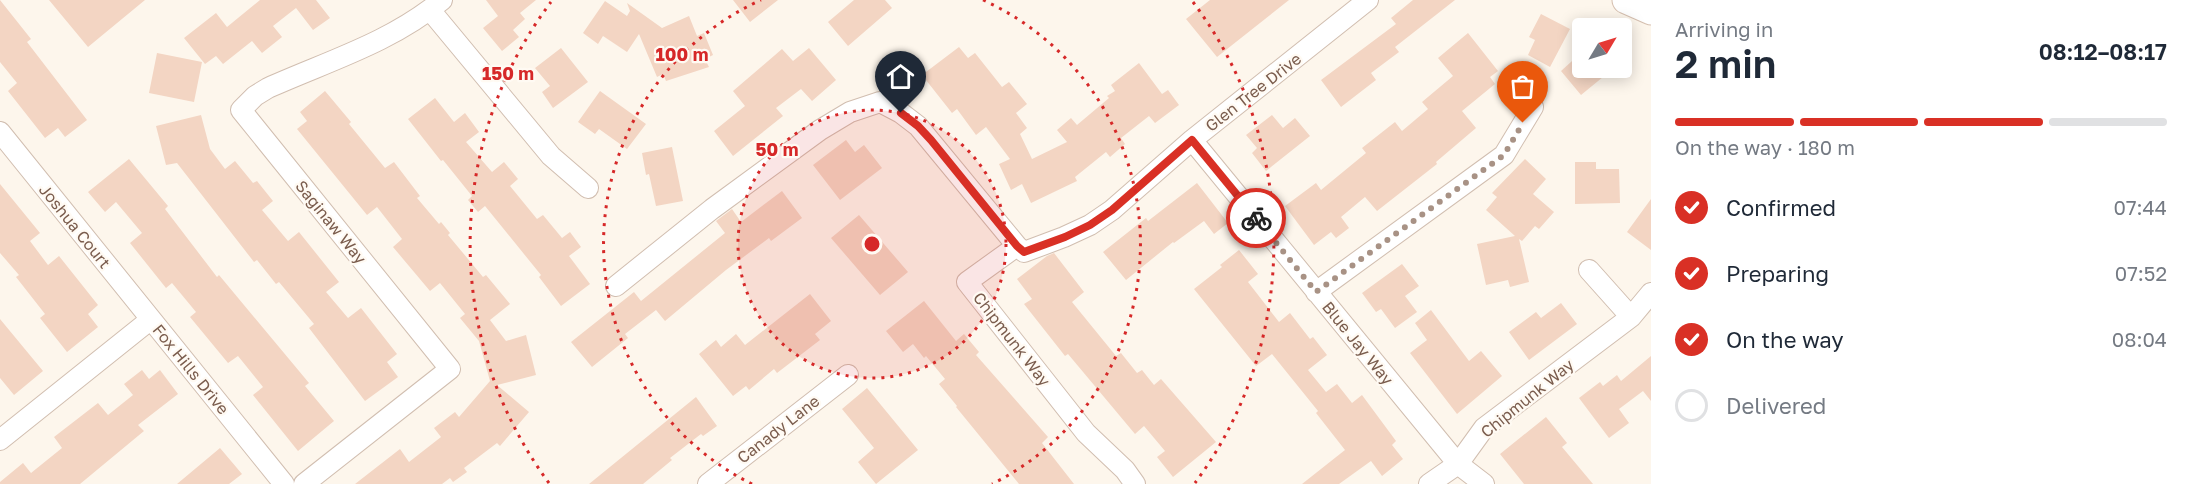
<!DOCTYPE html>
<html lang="en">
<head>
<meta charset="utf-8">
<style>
  body { margin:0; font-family:"Golos Text",sans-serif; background:#f2f2f3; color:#1f2937; height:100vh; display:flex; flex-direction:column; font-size:22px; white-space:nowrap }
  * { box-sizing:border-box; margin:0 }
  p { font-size:20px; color:#747a83 }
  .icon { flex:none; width:33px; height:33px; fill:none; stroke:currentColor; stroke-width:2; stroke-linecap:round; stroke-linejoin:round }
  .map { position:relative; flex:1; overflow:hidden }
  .drawer { display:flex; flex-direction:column; background:#fff; width:540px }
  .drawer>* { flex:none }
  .needle { width:39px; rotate:52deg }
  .controls { position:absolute; left:1572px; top:18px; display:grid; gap:12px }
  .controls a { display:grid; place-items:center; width:60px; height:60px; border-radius:6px; background:#fff; box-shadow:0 3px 15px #0003; font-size:30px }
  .pin { position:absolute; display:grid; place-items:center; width:51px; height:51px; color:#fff; margin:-62px -26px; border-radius:50% 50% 50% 0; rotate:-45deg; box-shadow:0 0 6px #0007 }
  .pin .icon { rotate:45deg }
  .courier { position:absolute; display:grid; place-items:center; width:60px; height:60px; margin:-30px; border:4px solid #d93025; border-radius:50%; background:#fff; color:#222; box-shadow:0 2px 8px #0007 }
  .headline em { font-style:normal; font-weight:600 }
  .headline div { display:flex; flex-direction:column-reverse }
  .headline { display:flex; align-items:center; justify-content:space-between; height:102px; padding:0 24px }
  h1 { font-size:39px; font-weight:600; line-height:45px }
  .bar { display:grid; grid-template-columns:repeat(4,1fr); gap:9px 6px; align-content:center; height:72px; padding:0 24px }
  .bar i { height:8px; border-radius:4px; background:#e0e1e3 }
  .bar .active { background:#d93025 }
  .bar p { grid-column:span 4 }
  ol { padding:0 24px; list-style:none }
  li { display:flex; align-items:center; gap:18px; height:66px }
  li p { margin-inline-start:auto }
  li .icon { padding:6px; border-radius:50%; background:#d93025; color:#fff; stroke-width:4 }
  li:last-child { color:#747a83 }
  li i { width:33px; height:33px; border:3px solid #e0e1e3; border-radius:50% }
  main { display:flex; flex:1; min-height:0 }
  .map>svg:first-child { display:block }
  .building { fill:#f3d5c3 }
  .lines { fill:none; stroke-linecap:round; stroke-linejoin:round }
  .minor-casing { stroke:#d1beb0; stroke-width:22 }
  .secondary-casing { stroke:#d6c0b0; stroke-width:29 }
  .minor { stroke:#fff; stroke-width:20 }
  .secondary { stroke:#fff; stroke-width:27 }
  .done { stroke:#a89285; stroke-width:6; stroke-dasharray:0 10.8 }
  .route { stroke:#d93025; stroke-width:8 }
  .ring { fill:none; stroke:#d62828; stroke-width:3; stroke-dasharray:3 6 }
  .labels { text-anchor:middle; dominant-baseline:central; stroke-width:4.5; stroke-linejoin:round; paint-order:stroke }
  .street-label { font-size:16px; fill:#7a5c4d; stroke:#fffaf3 }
  .centre { fill:#d62828; stroke:#fffaf3; stroke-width:3 }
  .ring-label { font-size:18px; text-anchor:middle; font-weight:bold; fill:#d62828; stroke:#fffaf3; stroke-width:4.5; stroke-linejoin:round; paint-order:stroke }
</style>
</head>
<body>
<main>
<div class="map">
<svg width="1651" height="484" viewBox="0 0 1651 484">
  <rect width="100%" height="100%" fill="#fdf6ec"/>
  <path class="building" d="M 0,0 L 31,39 L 27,42 L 87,120 L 65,137 L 58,128 L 45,138 L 8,91 L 17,83 L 0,62 Z
    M 49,0 L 145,0 L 88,47 Z
    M 260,0 L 316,0 L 330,18 L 313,30 L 296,8 L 273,26 L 282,37 L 262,53 L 252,41 L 223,64 L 216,56 L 205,64 L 184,38 L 216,13 L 227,27 Z
    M 486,0 L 536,0 L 520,13 L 525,19 L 513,30 L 519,37 L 502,51 L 483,28 L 498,16 Z
    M 733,0 L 778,0 L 750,22 Z
    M 854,0 L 885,0 L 892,8 L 848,46 L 828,22 Z
    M 1210,0 L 1289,0 L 1217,57 L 1186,19 Z
    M 1413,0 L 1455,0 L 1395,47 L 1399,52 L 1371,73 L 1376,80 L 1341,107 L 1321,80 L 1396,24 L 1391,18 Z
    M 605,1 L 627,16 L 630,11 L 627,3 L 662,28 L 689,16 L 697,36 L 704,33 L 713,55 L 705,59 L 709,67 L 666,81 L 663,74 L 657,77 L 639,34 L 627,52 L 603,36 L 598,44 L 583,33 Z
    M 1541,14 L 1570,29 L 1550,67 L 1528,55 L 1535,40 L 1529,37 Z
    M 1468,33 L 1498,71 L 1490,77 L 1495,84 L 1462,111 L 1476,128 L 1436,162 L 1437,164 L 1377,211 L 1365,197 L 1341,217 L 1349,228 L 1336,238 L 1331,232 L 1314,245 L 1285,206 L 1316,183 L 1321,190 L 1366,153 L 1362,148 L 1395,122 L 1402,131 L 1428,109 L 1422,102 L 1453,76 L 1438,58 Z
    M 959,47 L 968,58 L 975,53 L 1002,87 L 1009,82 L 1027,104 L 1016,113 L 1027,128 L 1020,134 L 1032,159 L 1067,142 L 1057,130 L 1071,118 L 1077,125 L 1109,98 L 1107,96 L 1115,91 L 1111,85 L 1139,63 L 1162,94 L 1168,90 L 1179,105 L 1155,123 L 1149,116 L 1121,138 L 1125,144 L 1110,157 L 1106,152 L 1075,177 L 1077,181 L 1031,203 L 1022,184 L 1011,190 L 999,164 L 1010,159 L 986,127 L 976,135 L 957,109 L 952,113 L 922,75 Z
    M 561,48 L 588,82 L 553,108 L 542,92 L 550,86 L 535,68 Z
    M 809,48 L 836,80 L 812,101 L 801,89 L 776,108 L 783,116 L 733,156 L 714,131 L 745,106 L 733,91 L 782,49 L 793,61 Z
    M 1582,52 L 1582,68 L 1614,68 L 1581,95 L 1561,71 Z
    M 157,53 L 202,62 L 194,102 L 149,93 Z
    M 325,91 L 351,122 L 349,124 L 385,168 L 394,162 L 420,196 L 417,198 L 439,224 L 441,222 L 450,233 L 448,235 L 483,277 L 486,275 L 510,304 L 490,320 L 506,341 L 526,335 L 536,375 L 497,385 L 529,412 L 500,446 L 497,443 L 464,468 L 467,472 L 453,482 L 450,478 L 442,484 L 355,484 L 400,449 L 409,462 L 441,437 L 434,428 L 455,412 L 459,417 L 490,381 L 479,341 L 460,318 L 465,314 L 440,283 L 430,291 L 393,247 L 402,239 L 377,207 L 367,215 L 297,129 L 307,121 L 300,112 Z
    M 600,91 L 646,124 L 627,149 L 599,129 L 595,134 L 578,122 Z
    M 435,98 L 454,122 L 465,113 L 479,132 L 466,142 L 492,172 L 504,162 L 518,179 L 510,186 L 537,219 L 543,215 L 562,238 L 570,232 L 581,247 L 569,256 L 590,284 L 561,306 L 539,277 L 541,275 L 485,206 L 478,212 L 468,200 L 472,196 L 443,160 L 441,161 L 408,119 Z
    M 201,115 L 210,149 L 225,169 L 235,161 L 253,183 L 257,181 L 273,201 L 262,210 L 288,241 L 299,232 L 339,282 L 326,292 L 348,318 L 361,308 L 397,354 L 387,362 L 398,377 L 365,401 L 309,328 L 314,324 L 279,282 L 276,284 L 257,260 L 254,262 L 177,163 L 166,165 L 156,126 Z
    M 1272,115 L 1283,128 L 1295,118 L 1310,136 L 1266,171 L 1252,153 L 1257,148 L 1246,135 Z
    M 846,140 L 855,152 L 864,145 L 882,168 L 840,200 L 813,165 Z
    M 672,147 L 683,201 L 656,206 L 649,174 L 646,175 L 642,153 Z
    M 129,159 L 168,206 L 165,209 L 217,277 L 219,275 L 309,383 L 305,386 L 334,421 L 298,451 L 253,395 L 263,387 L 238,356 L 228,363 L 190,317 L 196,312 L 172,283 L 166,288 L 130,243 L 142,233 L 116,202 L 105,212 L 88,192 Z
    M 1525,159 L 1546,179 L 1533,194 L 1554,212 L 1539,229 L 1535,226 L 1522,241 L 1519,239 L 1529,282 L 1510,287 L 1508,280 L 1486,285 L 1477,244 L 1515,236 L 1486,210 L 1497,197 L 1492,193 Z
    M 1575,162 L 1596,162 L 1596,169 L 1619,169 L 1620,203 L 1575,204 Z
    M 1197,183 L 1228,223 L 1214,234 L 1204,221 L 1174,243 L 1173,242 L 1126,280 L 1103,252 L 1146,218 L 1148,221 Z
    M 0,184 L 40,233 L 30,241 L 48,265 L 59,256 L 98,305 L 88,314 L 98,327 L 67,352 L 40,318 L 45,314 L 16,277 L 19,275 L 0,253 Z
    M 782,191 L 802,218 L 771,241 L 769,238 L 726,270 L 665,321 L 656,310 L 625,334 L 628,338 L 592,367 L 571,342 L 634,292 L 641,301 L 725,233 L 716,221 L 732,209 L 741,222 Z
    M 1651,199 L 1651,250 L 1627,232 Z
    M 859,215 L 908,272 L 880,295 L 831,238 Z
    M 1239,250 L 1258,274 L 1248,282 L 1279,322 L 1290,313 L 1310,339 L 1313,337 L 1327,355 L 1308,370 L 1326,392 L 1337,384 L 1352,403 L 1362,395 L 1396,441 L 1392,445 L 1403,459 L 1382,476 L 1371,461 L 1339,484 L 1302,484 L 1345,450 L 1316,413 L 1318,411 L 1272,354 L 1256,366 L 1194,289 L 1222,267 L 1220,265 Z
    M 1054,253 L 1084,292 L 1072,302 L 1116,356 L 1121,353 L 1137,373 L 1142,370 L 1154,385 L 1161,379 L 1216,442 L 1173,477 L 1157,457 L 1165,451 L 1144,426 L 1135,434 L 1068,354 L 1065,356 L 1024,304 L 1032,299 L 1017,279 L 1047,256 Z
    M 1402,264 L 1419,286 L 1405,296 L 1417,312 L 1395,328 L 1381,309 L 1376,312 L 1362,293 Z
    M 810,294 L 831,321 L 815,334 L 820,340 L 777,373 L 774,369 L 749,390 L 746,386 L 733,396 L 699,354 L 716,340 L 721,347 L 736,334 L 745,345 Z
    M 924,301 L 956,341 L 964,334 L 979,352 L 976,355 L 1048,437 L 1042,443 L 1074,484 L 1019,484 L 956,407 L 957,406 L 939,384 L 945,379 L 926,356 L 924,358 L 913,344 L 903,352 L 886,331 Z
    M 1561,303 L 1577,324 L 1529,360 L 1509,332 L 1536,312 L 1541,318 Z
    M 1431,310 L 1469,361 L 1481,351 L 1502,376 L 1457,414 L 1410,353 L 1427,340 L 1415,323 Z
    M 0,319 L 43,371 L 14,395 L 0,378 Z
    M 1651,356 L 1651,401 L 1643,391 L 1619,409 L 1629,423 L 1609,438 L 1579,398 L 1600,382 L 1603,386 L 1617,375 L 1621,381 Z
    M 142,370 L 149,379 L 160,370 L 178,394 L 138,425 L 144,431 L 80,484 L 0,484 L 0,482 L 23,463 L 31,473 L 62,448 L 54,437 L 98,403 L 108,415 L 133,395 L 124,384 Z
    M 867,388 L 918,450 L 876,484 L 858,462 L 874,448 L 842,409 Z
    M 696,397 L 717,426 L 703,436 L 701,434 L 670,458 L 672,460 L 643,484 L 589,484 Z
    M 1546,417 L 1567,443 L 1562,447 L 1593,484 L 1524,484 L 1500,454 Z
    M 220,448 L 242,474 L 229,484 L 177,484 Z"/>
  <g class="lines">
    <defs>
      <path id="minor" d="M 430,10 L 551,156 L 588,188
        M 0,132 L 284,484
        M 1192,140 L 1458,464 L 1484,484
        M 1017,246 L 967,282 L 1086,433 L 1125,470 L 1135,484
        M 1589,270 L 1631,317
        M 616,286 L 712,209 L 820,130 L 850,112 L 880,102 L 901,113 L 918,126 L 1017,246 L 1024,252 L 1064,237 L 1090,225 L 1112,210 L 1192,140 L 1368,0
        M 1316,292 L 1504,155 L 1533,107
        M 0,440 L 150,320
        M 304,484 L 450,369 L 241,110 L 255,96 L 268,88 C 328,61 390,43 442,0
        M 708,484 L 848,375
        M 1429,484 L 1458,464 L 1484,428 L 1631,317 L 1651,293"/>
      <path id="secondary" d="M 1626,0 L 1651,11"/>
    </defs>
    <use href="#minor" class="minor-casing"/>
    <use href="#secondary" class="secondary-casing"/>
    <use href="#minor" class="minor"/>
    <use href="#secondary" class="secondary"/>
  </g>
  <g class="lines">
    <path class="done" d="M 1256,218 L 1316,292 L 1504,155 L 1523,123"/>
    <path class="route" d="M 901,113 L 918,126 L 931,140 L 1017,246 L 1024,252 L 1065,237 L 1090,225 L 1112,210 L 1192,140 L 1256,218"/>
  </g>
  <circle cx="872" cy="244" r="134" fill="#d62828" fill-opacity=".12"/>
  <g class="ring">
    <circle cx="872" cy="244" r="134"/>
    <path d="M752 484A268 268 0 0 1 761 0M983 0A268 268 0 0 1 992 484"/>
    <path d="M549 483A402 402 0 0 1 551 2M1193 2A402 402 0 0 1 1195 483"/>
  </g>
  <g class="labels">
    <g class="street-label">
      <text transform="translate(1253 92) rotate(-38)">Glen Tree Drive</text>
      <text transform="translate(331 222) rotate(51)">Saginaw Way</text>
      <text transform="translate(75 226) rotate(51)">Joshua Court</text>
      <text transform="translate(1012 339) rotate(52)">Chipmunk Way</text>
      <text transform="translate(1358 343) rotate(51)">Blue Jay Way</text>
      <text transform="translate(191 369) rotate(51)">Fox Hills Drive</text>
      <text transform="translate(1527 398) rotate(-39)">Chipmunk Way</text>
      <text transform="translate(778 429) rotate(-38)">Canady Lane</text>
    </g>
  </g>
  <circle cx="872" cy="244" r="9" class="centre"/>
  <g class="ring-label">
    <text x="682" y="61">100 m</text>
    <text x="508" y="80">150 m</text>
    <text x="777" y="156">50 m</text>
  </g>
</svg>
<div class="controls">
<a><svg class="needle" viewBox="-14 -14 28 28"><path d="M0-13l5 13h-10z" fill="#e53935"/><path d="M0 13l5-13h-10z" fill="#747a83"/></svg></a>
</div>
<div class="pin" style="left:1523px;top:123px;background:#ea580c"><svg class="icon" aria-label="bag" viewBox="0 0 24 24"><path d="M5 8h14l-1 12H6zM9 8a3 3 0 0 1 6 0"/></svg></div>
<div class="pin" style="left:901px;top:113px;background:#1f2937"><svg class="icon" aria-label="home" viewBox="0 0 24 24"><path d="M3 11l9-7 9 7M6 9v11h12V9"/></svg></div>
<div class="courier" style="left:1256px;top:218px"><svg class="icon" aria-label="bike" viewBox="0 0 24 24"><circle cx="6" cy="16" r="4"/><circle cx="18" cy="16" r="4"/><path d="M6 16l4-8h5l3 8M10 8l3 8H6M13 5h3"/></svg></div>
</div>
<section class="drawer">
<div class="headline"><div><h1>2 min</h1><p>Arriving in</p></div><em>08:12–08:17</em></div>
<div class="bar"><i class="active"></i><i class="active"></i><i class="active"></i><i></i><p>On the way · 180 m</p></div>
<ol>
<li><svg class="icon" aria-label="check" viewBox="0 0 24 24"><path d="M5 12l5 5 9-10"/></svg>Confirmed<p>07:44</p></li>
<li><svg class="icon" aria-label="check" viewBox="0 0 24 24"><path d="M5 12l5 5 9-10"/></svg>Preparing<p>07:52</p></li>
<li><svg class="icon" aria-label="check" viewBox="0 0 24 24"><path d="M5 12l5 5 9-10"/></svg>On the way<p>08:04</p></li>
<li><i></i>Delivered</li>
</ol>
</section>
</main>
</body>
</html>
